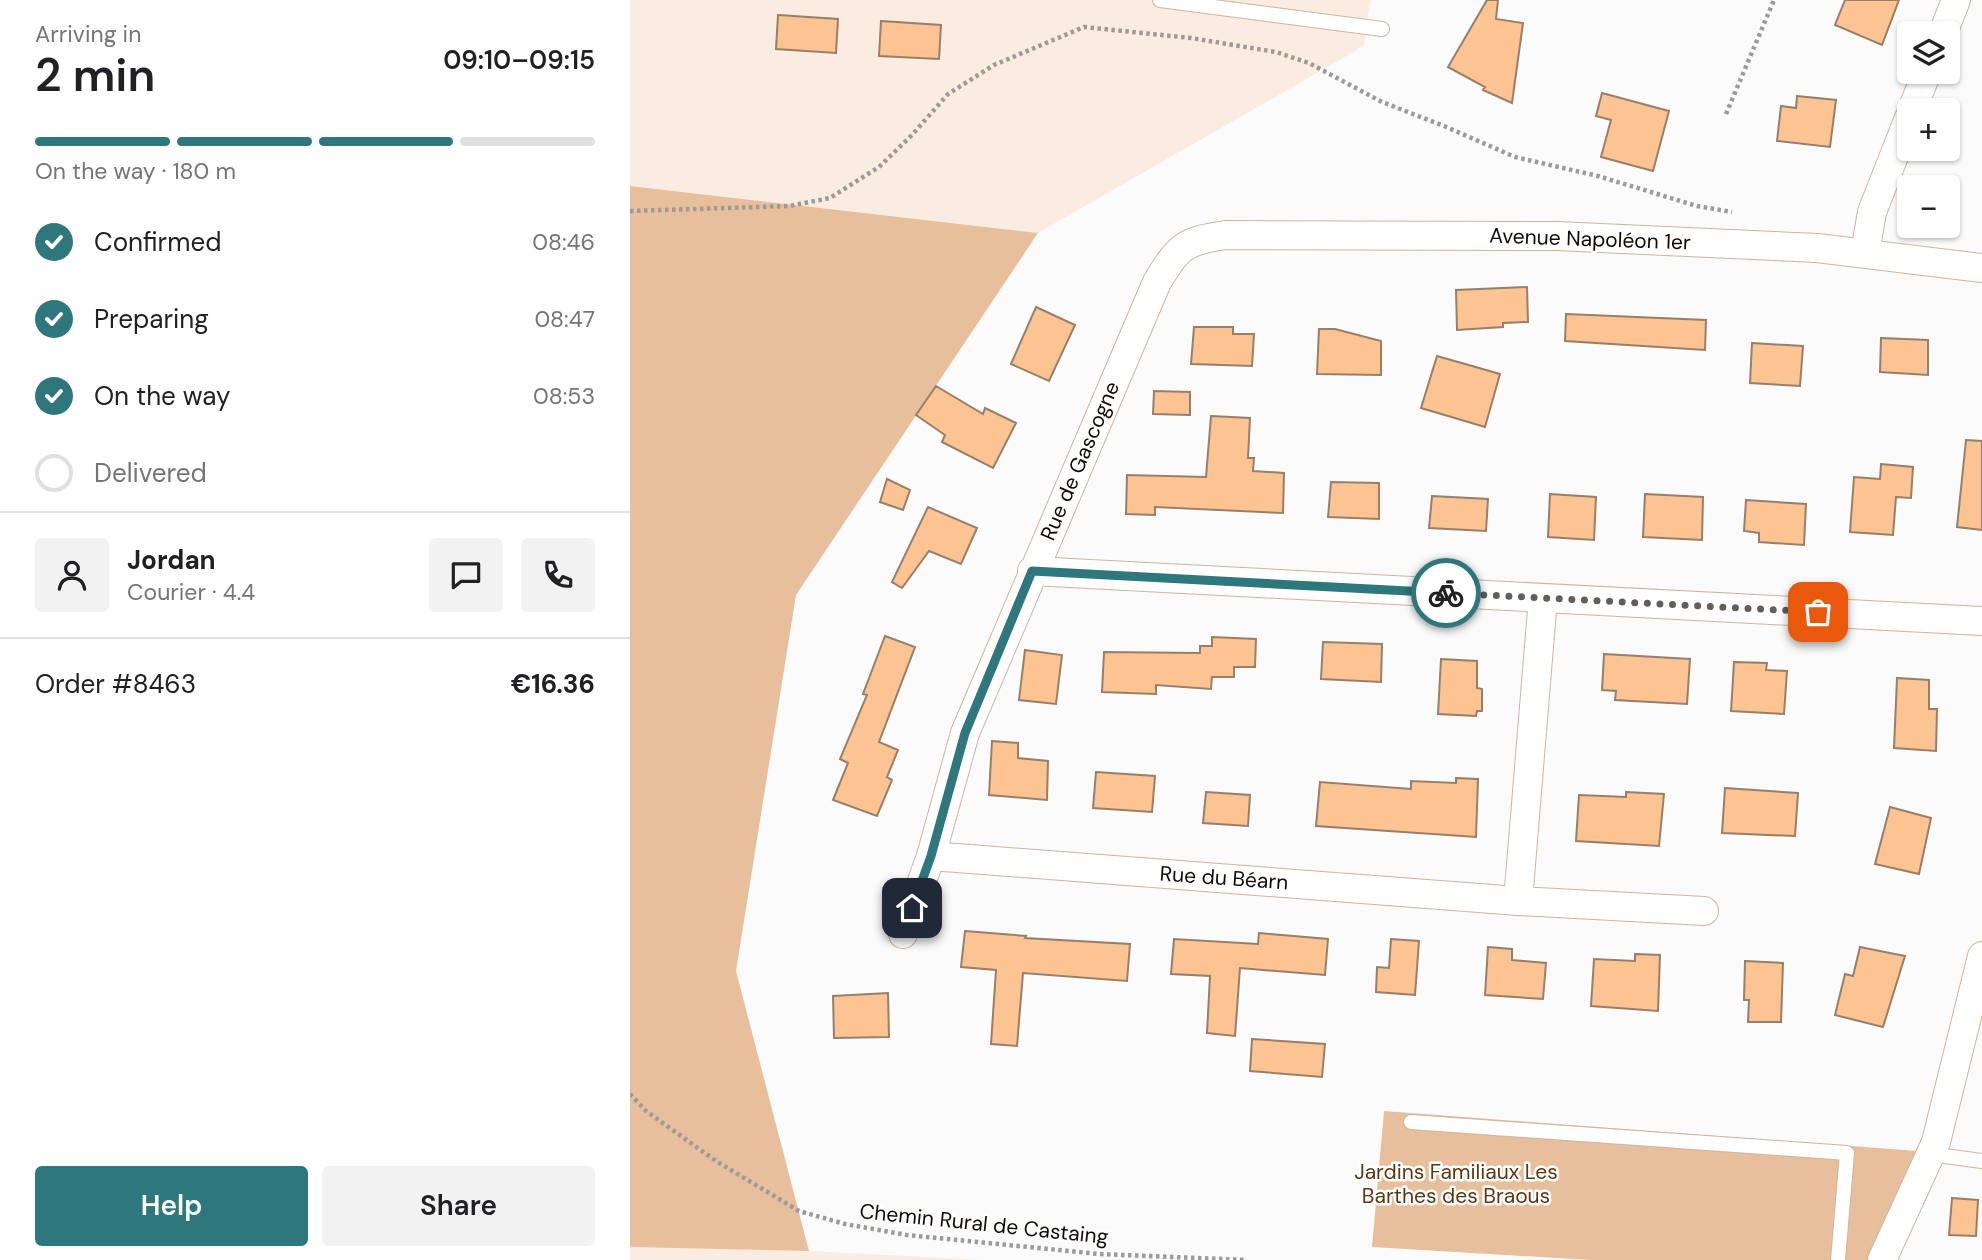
<!DOCTYPE html>
<html lang="en">
<head>
<meta charset="utf-8">
<style>
  body { margin:0; font-family:"DM Sans",sans-serif; background:#f2f2f2; color:#202124; height:100vh; display:flex; flex-direction:column; font-size:26px; white-space:nowrap }
  * { box-sizing:border-box; margin:0 }
  p { font-size:23px; color:#757577 }
  .icon { flex:none; width:38px; height:38px; fill:none; stroke:currentColor; stroke-width:2; stroke-linecap:round; stroke-linejoin:round }
  .map { position:relative; flex:1; overflow:hidden }
  .drawer { display:flex; flex-direction:column; background:#fff; width:630px }
  .drawer>* { flex:none }
  .tools { position:absolute; left:1267px; top:21px; display:grid; gap:14px }
  .tools a { display:grid; place-items:center; width:63px; height:63px; border-radius:7px; background:#fff; box-shadow:0 2px 5px #0004; font-size:35px }
  .pin { position:absolute; display:grid; place-items:center; width:60px; height:60px; color:#fff; margin:-30px; border-radius:14px; box-shadow:0 4px 10px #0006 }
  .courier { position:absolute; display:grid; place-items:center; width:70px; height:70px; margin:-35px; border:5px solid #2e777c; border-radius:50%; background:#fff; color:#222; box-shadow:0 2px 9px #0007 }
  .overview em { font-style:normal; font-weight:600 }
  .overview div { display:flex; flex-direction:column-reverse }
  .overview { display:flex; align-items:center; justify-content:space-between; height:119px; padding:0 35px }
  h1 { font-size:46px; font-weight:600; line-height:52px }
  .bar { display:grid; grid-template-columns:repeat(4,1fr); gap:10px 7px; align-content:center; height:84px; padding:0 35px }
  .bar i { height:9px; border-radius:5px; background:#e0e0e0 }
  .bar .selected { background:#2e777c }
  .bar p { grid-column:span 4 }
  .line { display:flex; align-items:center; gap:18px; padding:0 35px; border-top:2px solid #e0e0e0 }
  .line div { flex:1 }
  .round { display:grid; place-items:center; flex:none; width:74px; height:74px; border-radius:7px; background:#f2f2f2 }
  ol { padding:0 35px; list-style:none }
  li { display:flex; align-items:center; gap:21px; height:77px }
  li p { margin-inline-start:auto }
  li .icon { padding:7px; border-radius:50%; background:#2e777c; color:#fff; stroke-width:4 }
  li:last-child { color:#757577 }
  li i { width:38px; height:38px; border:4px solid #e0e0e0; border-radius:50% }
  .primary-button { display:flex; gap:14px; margin-top:auto; padding:14px 35px }
  .primary-button a { flex:1; height:80px; border-radius:7px; background:#2e777c; color:#fff; font-size:28px; font-weight:600; line-height:80px; text-align:center }
  .primary-button a+a { background:#f2f2f2; color:#202124 }
  main { display:flex; flex:1; min-height:0 }
  .map>svg:first-child { display:block }
  .built { fill:#faece0 }
  .green { fill:#e8bf9c }
  .building { fill:#fcc492; stroke:#987f69; stroke-width:2 }
  .lines { fill:none; stroke-linecap:round; stroke-linejoin:round }
  .service-casing { stroke:#cfb49d; stroke-width:16 }
  .minor-casing { stroke:#cfb49d; stroke-width:30 }
  .path { stroke:#9d9a97; stroke-width:4.5; stroke-dasharray:3.5 3.5; stroke-linecap:butt }
  .service { stroke:#fff; stroke-width:14 }
  .minor { stroke:#fff; stroke-width:28 }
  .done { stroke:#645e5a; stroke-width:7; stroke-dasharray:0 12.6 }
  .route { stroke:#2e777c; stroke-width:9 }
  .labels { text-anchor:middle; dominant-baseline:central; stroke-width:5; stroke-linejoin:round; paint-order:stroke }
  .street-label { font-size:21px; fill:#130a03; stroke:#fff }
  .park-label { font-size:21px; fill:#5b3611; stroke:#fff }
</style>
</head>
<body>
<main>
<section class="drawer">
<div class="overview"><div><h1>2 min</h1><p>Arriving in</p></div><em>09:10–09:15</em></div>
<div class="bar"><i class="selected"></i><i class="selected"></i><i class="selected"></i><i></i><p>On the way · 180 m</p></div>
<ol>
<li><svg class="icon" aria-label="check" viewBox="0 0 24 24"><path d="M5 12l5 5 9-10"/></svg>Confirmed<p>08:46</p></li>
<li><svg class="icon" aria-label="check" viewBox="0 0 24 24"><path d="M5 12l5 5 9-10"/></svg>Preparing<p>08:47</p></li>
<li><svg class="icon" aria-label="check" viewBox="0 0 24 24"><path d="M5 12l5 5 9-10"/></svg>On the way<p>08:53</p></li>
<li><i></i>Delivered</li>
</ol>
<div class="line" style="height:126px"><a class="round"><svg class="icon" aria-label="person" viewBox="0 0 24 24"><circle cx="12" cy="8" r="4"/><path d="M4 21q1-7 8-7t8 7"/></svg></a><div><b>Jordan</b><p>Courier · 4.4</p></div><a class="round"><svg class="icon" aria-label="chat" viewBox="0 0 24 24"><path d="M4 5h16v11H9l-5 4z"/></svg></a><a class="round"><svg class="icon" aria-label="phone" viewBox="0 0 24 24"><path d="M5 4h4l2 5-3 2q2 4 5 5l2-3 5 2v4C11 20 4 13 5 4z"/></svg></a></div>
<div class="line" style="height:91px"><div>Order #8463</div><b>€16.36</b></div>
<div class="primary-button"><a>Help</a><a>Share</a></div>
</section>
<div class="map">
<svg width="1352" height="1260" viewBox="0 0 1352 1260">
  <rect width="100%" height="100%" fill="#fbfbfb"/>
  <path class="built" d="M 0,0 L 740,0 L 734,46 L 408,233 L 0,186 Z
    M 0,1247 L 179,1251 L 354,1260 L 0,1260 Z"/>
  <path class="green" d="M 0,186 L 408,233 L 166,595 L 106,971 L 179,1251 L 0,1247 Z
    M 754,1111 L 1288,1151 L 1241,1260 L 961,1260 L 742,1247 Z"/>
  <path class="building" d="M 857,0 L 868,0 L 866,19 L 893,23 L 882,103 L 853,90 L 855,87 L 818,67 Z
    M 1215,0 L 1269,0 L 1252,45 L 1205,25 Z
    M 148,15 L 208,19 L 206,53 L 146,49 Z
    M 251,21 L 311,25 L 309,59 L 249,56 Z
    M 972,93 L 1039,111 L 1023,171 L 971,157 L 981,120 L 966,116 Z
    M 1167,96 L 1206,100 L 1200,147 L 1147,141 L 1151,106 L 1166,108 Z
    M 897,287 L 898,322 L 873,323 L 873,327 L 827,330 L 826,290 Z
    M 406,307 L 445,325 L 419,381 L 381,364 Z
    M 936,314 L 1076,320 L 1075,350 L 935,341 Z
    M 564,327 L 603,327 L 603,334 L 624,334 L 622,366 L 561,364 Z
    M 689,329 L 705,329 L 751,341 L 751,375 L 687,374 Z
    M 1251,338 L 1298,340 L 1298,375 L 1250,372 Z
    M 1122,343 L 1173,346 L 1170,386 L 1120,383 Z
    M 807,356 L 870,374 L 855,427 L 791,408 Z
    M 306,386 L 353,414 L 355,408 L 386,423 L 363,468 L 312,442 L 315,435 L 286,415 Z
    M 524,391 L 560,392 L 560,415 L 523,414 Z
    M 581,416 L 620,418 L 618,458 L 624,458 L 623,471 L 654,473 L 653,513 L 525,507 L 525,515 L 496,514 L 497,475 L 576,477 Z
    M 1336,440 L 1352,441 L 1352,530 L 1327,527 Z
    M 1251,464 L 1283,467 L 1281,498 L 1266,497 L 1263,535 L 1220,532 L 1224,477 L 1250,479 Z
    M 257,479 L 280,490 L 273,510 L 250,502 Z
    M 701,482 L 749,483 L 749,519 L 698,517 Z
    M 920,494 L 966,497 L 964,540 L 918,537 Z
    M 1015,494 L 1073,497 L 1072,540 L 1013,537 Z
    M 802,496 L 858,499 L 856,531 L 799,528 Z
    M 1116,500 L 1176,504 L 1174,545 L 1129,542 L 1129,533 L 1114,531 Z
    M 298,507 L 347,528 L 331,564 L 299,551 L 272,588 L 262,582 Z
    M 255,636 L 285,647 L 249,742 L 268,750 L 257,777 L 262,780 L 247,816 L 203,800 L 218,763 L 210,759 L 237,695 L 233,694 Z
    M 582,637 L 626,639 L 625,667 L 604,667 L 604,677 L 582,677 L 581,689 L 526,685 L 526,694 L 472,692 L 474,652 L 570,653 L 570,646 L 582,646 Z
    M 693,642 L 752,644 L 751,682 L 691,679 Z
    M 395,650 L 432,655 L 426,704 L 389,700 Z
    M 974,654 L 1060,659 L 1057,704 L 985,700 L 986,691 L 972,690 Z
    M 811,659 L 847,661 L 847,688 L 852,689 L 852,711 L 847,711 L 846,716 L 808,714 Z
    M 1104,662 L 1137,663 L 1136,670 L 1157,671 L 1154,714 L 1101,711 Z
    M 1267,678 L 1299,680 L 1299,709 L 1307,709 L 1306,751 L 1264,748 Z
    M 362,741 L 388,743 L 388,758 L 418,761 L 417,800 L 359,795 Z
    M 466,772 L 525,776 L 522,812 L 463,808 Z
    M 826,778 L 848,779 L 846,837 L 686,826 L 690,782 L 781,789 L 781,781 L 826,783 Z
    M 1095,788 L 1168,793 L 1165,836 L 1092,833 Z
    M 576,792 L 620,795 L 618,826 L 573,823 Z
    M 996,792 L 1034,794 L 1029,846 L 946,841 L 949,795 L 996,797 Z
    M 1260,807 L 1301,818 L 1289,874 L 1245,864 Z
    M 335,931 L 396,936 L 395,938 L 500,944 L 497,981 L 393,973 L 387,1046 L 361,1044 L 366,970 L 331,967 Z
    M 629,933 L 698,939 L 695,975 L 610,968 L 605,1036 L 577,1033 L 580,976 L 541,974 L 544,939 L 628,944 Z
    M 761,939 L 789,941 L 785,995 L 746,992 L 747,967 L 759,968 Z
    M 858,947 L 882,949 L 882,960 L 916,963 L 913,999 L 855,995 Z
    M 1230,947 L 1275,956 L 1253,1027 L 1205,1015 L 1215,974 L 1223,976 Z
    M 1005,954 L 1030,955 L 1028,1011 L 961,1006 L 964,959 L 1005,961 Z
    M 1115,961 L 1153,963 L 1151,1022 L 1118,1022 L 1119,1000 L 1114,1000 Z
    M 258,993 L 259,1037 L 204,1038 L 203,996 Z
    M 622,1039 L 695,1044 L 692,1077 L 620,1071 Z
    M 1322,1198 L 1348,1200 L 1346,1236 L 1319,1235 Z"/>
  <g class="lines">
    <defs>
      <path id="service" d="M 530,0 L 752,29
        M 781,1122 L 1217,1153 L 1208,1260
        M 1300,1154 L 1352,1161"/>
      <path id="minor" d="M 1313,33 L 1326,0
        M 1282,110 L 1297,72
        M 1235,253 L 1242,212 L 1279,118
        M 402,571 L 1352,621
        M 301,856 L 888,901 L 1074,911
        M 888,901 L 913,598
        M 273,934 L 301,856 L 335,733 L 527,282 C 549,246 554,241 596,235 L 927,236 L 1187,248 L 1352,268
        M 1252,1260 L 1306,1142 L 1352,956"/>
    </defs>
    <use href="#service" class="service-casing"/>
    <use href="#minor" class="minor-casing"/>
    <path class="path" d="M 1096,114 L 1144,0
      M 0,211 L 159,206 L 200,198 L 249,167 L 282,135 L 318,94 L 364,65 L 454,27 L 561,38 L 646,52 L 679,63 L 752,102 L 814,126 L 885,157 L 968,176 L 1067,206 L 1102,212
      M 0,1094 L 16,1111 L 86,1161 L 169,1211 L 215,1224 L 277,1235 L 469,1254 L 617,1260"/>
    <use href="#service" class="service"/>
    <use href="#minor" class="minor"/>
  </g>
  <g class="lines">
    <path class="done" d="M 816,593 L 1188,612"/>
    <path class="route" d="M 282,908 L 301,856 L 335,733 L 402,571 L 816,593"/>
  </g>
  <g class="labels">
    <g class="street-label">
      <text transform="translate(960 239) rotate(2)">Avenue Napoléon 1er</text>
      <text transform="translate(450 461) rotate(-67)">Rue de Gascogne</text>
      <text transform="translate(594 878) rotate(4)">Rue du Béarn</text>
      <text transform="translate(354 1224) rotate(6)">Chemin Rural de Castaing</text>
    </g>
    <g class="park-label">
      <text x="826" y="1172">Jardins Familiaux Les<tspan x="826" dy="24">Barthes des Braous</tspan></text>
    </g>
  </g>
</svg>
<div class="tools">
<a><svg class="icon" aria-label="layers" viewBox="0 0 24 24"><path d="M12 4l9 5-9 5-9-5zM3 14l9 5 9-5"/></svg></a>
<a>+</a>
<a>−</a>
</div>
<div class="pin" style="left:1188px;top:612px;background:#ea580c"><svg class="icon" aria-label="bag" viewBox="0 0 24 24"><path d="M5 8h14l-1 12H6zM9 8a3 3 0 0 1 6 0"/></svg></div>
<div class="pin" style="left:282px;top:908px;background:#1f2937"><svg class="icon" aria-label="home" viewBox="0 0 24 24"><path d="M3 11l9-7 9 7M6 9v11h12V9"/></svg></div>
<div class="courier" style="left:816px;top:593px"><svg class="icon" aria-label="bike" viewBox="0 0 24 24"><circle cx="6" cy="16" r="4"/><circle cx="18" cy="16" r="4"/><path d="M6 16l4-8h5l3 8M10 8l3 8H6M13 5h3"/></svg></div>
</div>
</main>
</body>
</html>
